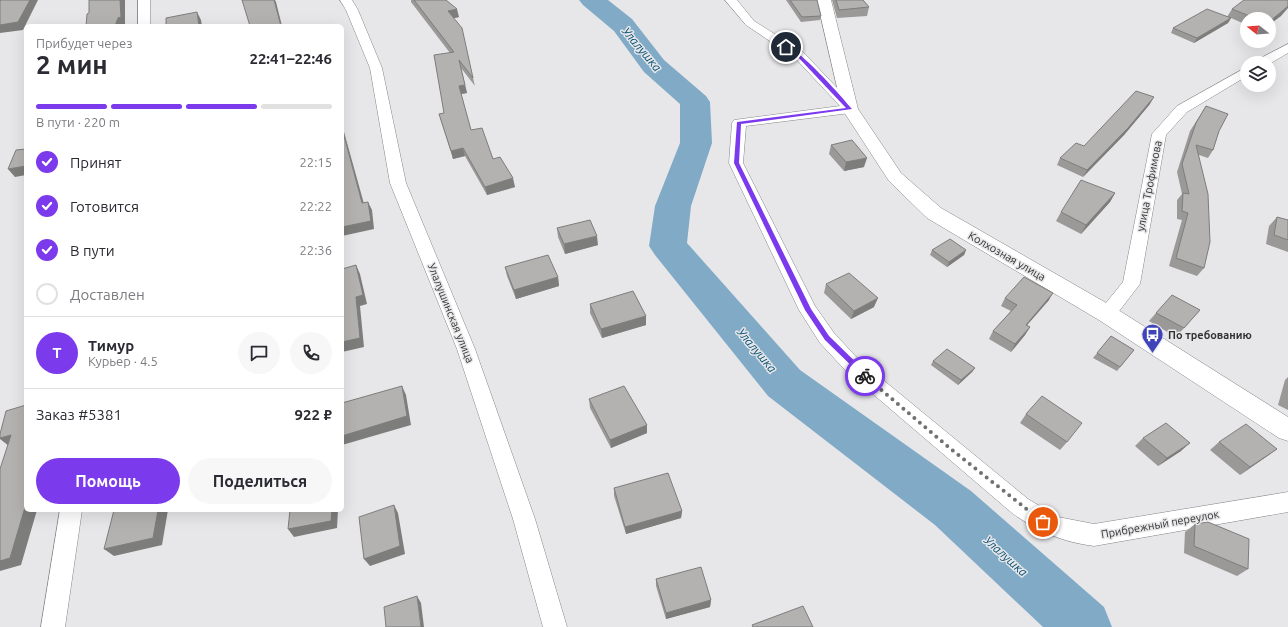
<!DOCTYPE html>
<html lang="ru">
<head>
<meta charset="utf-8">
<style>
  body { margin:0; font-family:Ubuntu,sans-serif; background:#f7f7f7; color:#2b2b33; height:100vh; display:flex; flex-direction:column; font-size:15px; white-space:nowrap }
  * { box-sizing:border-box; margin:0 }
  p { font-size:13px; color:#7c7c81 }
  .icon { flex:none; width:22px; height:22px; fill:none; stroke:currentColor; stroke-width:2; stroke-linecap:round; stroke-linejoin:round }
  .map { position:relative; flex:1; overflow:hidden }
  .side { position:absolute; left:24px; top:24px; width:320px; height:488px; display:flex; flex-direction:column; background:#fff; border-radius:6px; box-shadow:0 4px 16px #0002 }
  .side>* { flex:none }
  .needle { width:26px; rotate:287deg }
  .tools { position:absolute; left:1240px; top:12px; display:grid; gap:8px }
  .tools a { display:grid; place-items:center; width:36px; height:36px; border-radius:50%; background:#fff; box-shadow:0 4px 16px #0002; font-size:20px }
  .pin { position:absolute; display:grid; place-items:center; width:34px; height:34px; color:#fff; margin:-17px; border:2px solid #fff; border-radius:50%; box-shadow:0 1px 4px #0007 }
  .courier { position:absolute; display:grid; place-items:center; width:40px; height:40px; margin:-20px; border:3px solid #7c3aed; border-radius:50%; background:#fff; color:#222; box-shadow:0 1px 5px #0007 }
  .head em { font-style:normal; font-weight:700 }
  .head div { display:flex; flex-direction:column-reverse }
  .head { display:flex; align-items:center; justify-content:space-between; height:68px; padding:0 12px }
  h1 { font-size:26px; font-weight:700; line-height:30px }
  .bar { display:grid; grid-template-columns:repeat(4,1fr); gap:6px 4px; align-content:center; height:48px; padding:0 12px }
  .bar i { height:5px; border-radius:3px; background:#e1e1e2 }
  .bar .current { background:#7c3aed }
  .bar p { grid-column:span 4 }
  .line { display:flex; align-items:center; gap:10px; padding:0 12px; border-top:1px solid #e1e1e2 }
  .line div { flex:1 }
  .round { display:grid; place-items:center; flex:none; width:42px; height:42px; border-radius:21px; background:#f7f7f7 }
  ol { padding:0 12px; list-style:none }
  li { display:flex; align-items:center; gap:12px; height:44px }
  li p { margin-inline-start:auto }
  li .icon { padding:4px; border-radius:50%; background:#7c3aed; color:#fff; stroke-width:4 }
  li:last-child { color:#7c7c81 }
  li i { width:22px; height:22px; border:2px solid #e1e1e2; border-radius:50% }
  .cta { display:flex; gap:8px; margin-top:auto; padding:8px 12px }
  .cta a { flex:1; height:46px; border-radius:24px; background:#7c3aed; color:#fff; font-size:16px; font-weight:700; line-height:46px; text-align:center }
  .cta a+a { background:#f7f7f7; color:#2b2b33 }
  .map>svg:first-child { display:block }
  .lines { fill:none; stroke-linecap:round; stroke-linejoin:round }
  .river { fill:#81aac7; fill-rule:evenodd }
  .minor-casing { stroke:#858687; stroke-width:1 }
  .tertiary-casing { stroke:#858687; stroke-width:1 }
  .minor { fill:#fff; fill-rule:evenodd }
  .tertiary { fill:#fff; fill-rule:evenodd }
  .wall { fill:#9a9998 }
  .shaded-wall { fill:#7d7d7c }
  .building { fill:#b3b2b1; stroke:#7d7d7c }
  .route { fill:#7c3aed }
  .done { stroke:#717172; stroke-width:4; stroke-dasharray:0 7.2 }
  .labels { text-anchor:middle; dominant-baseline:central; stroke-width:3; stroke-linejoin:round; paint-order:stroke }
  .street-label { font-size:11px; fill:#323232; stroke:#e7e7e9 }
  .poi-label { font-size:11px; font-weight:bold; fill:#323232; stroke:#e7e7e9; text-anchor:start }
  .water-label { font-size:12px; font-style:italic; fill:#004d73; stroke:#e7e7e9 }
</style>
</head>
<body>
<div class="map">
<svg width="1288" height="627" viewBox="0 0 1288 627">
  <rect width="100%" height="100%" fill="#e7e7e9"/>
  <g class="lines">
    <path class="river" d="M 579,0 L 608,0 L 632,19 L 664,60 L 706,96 L 710,102 L 712,143 L 691,206 L 687,243 L 800,370 L 971,491 L 1104,607 L 1112,627 L 1043,627 L 935,525 L 768,396 L 655,255 L 649,246 L 655,206 L 680,143 L 680,104 L 644,72 L 614,31 L 583,5 Z"/>
    <defs>
      <path id="minor" d="M 138,0 L 150,0 L 150,26 L 138,26 Z
        M 340,0 L 352,0 L 358,10 L 382,68 L 406,183 L 475,349 L 535,519 L 567,627 L 543,627 L 513,519 L 457,349 L 390,183 L 370,68 L 346,10 Z
        M 725,0 L 737,0 L 754,21 L 803,52 L 857,109 L 855,112 L 850,113 L 746,126 L 743,163 L 815,306 L 834,333 L 860,361 L 1028,499 L 1058,517 L 1094,524 L 1288,492 L 1288,512 L 1094,546 C 1063,542 1038,532 1012,513 L 846,371 L 820,343 L 799,310 L 729,163 L 732,123 L 734,120 L 840,106 L 795,58 L 746,25 Z
        M 1288,44 L 1288,53 L 1269,64 L 1255,63 L 1257,60 Z
        M 1247,67 L 1247,76 L 1187,112 L 1166,135 L 1140,284 L 1113,319 L 1107,321 L 1101,319 L 1098,314 L 1101,309 L 1123,282 L 1152,134 L 1177,106 Z
        M 60,510 L 82,510 L 65,627 L 41,627 Z"/>
      <path id="tertiary" d="M 817,0 L 831,0 L 858,109 L 901,173 L 941,208 L 1115,308 L 1288,417 L 1288,441 L 1279,438 L 1099,320 L 927,218 L 889,181 L 842,109 Z"/>
    </defs>
    <use href="#minor" class="minor-casing"/>
    <use href="#tertiary" class="tertiary-casing"/>
    <use href="#minor" class="minor"/>
    <use href="#tertiary" class="tertiary"/>
  </g>
  <path class="wall" d="M 411,0 L 446,0 L 459,17 L 454,18 L 473,78 L 475,86 L 461,68 L 467,93 L 461,94 L 471,130 L 515,187 L 487,195 L 465,156 L 453,159 L 439,114 L 444,113 L 450,53 L 411,2 Z
    M 786,0 L 817,0 L 821,16 L 820,20 L 801,22 Z
    M 832,0 L 863,0 L 869,7 L 867,16 L 837,18 Z
    M 1232,9 L 1281,16 L 1269,19 L 1247,19 L 1247,25 L 1231,18 L 1228,23 L 1194,43 L 1171,33 L 1173,28 L 1227,17 Z
    M 1150,104 L 1124,135 L 1083,177 L 1057,165 L 1060,158 L 1084,146 Z
    M 1206,106 L 1219,131 L 1213,150 L 1208,158 L 1199,155 L 1204,268 L 1197,276 L 1169,266 L 1182,220 L 1177,219 L 1177,200 L 1182,194 L 1177,172 L 1190,131 Z
    M 831,145 L 864,167 L 844,171 L 829,154 Z
    M 1115,193 L 1110,202 L 1081,234 L 1056,221 L 1061,212 Z
    M 1277,217 L 1288,220 L 1288,252 L 1266,244 L 1269,226 Z
    M 557,228 L 598,245 L 565,254 L 558,237 Z
    M 932,250 L 966,250 L 964,255 L 947,267 L 930,255 Z
    M 505,267 L 558,277 L 559,286 L 516,299 L 507,276 Z
    M 826,284 L 874,307 L 851,319 L 824,293 Z
    M 1005,298 L 1049,300 L 1027,325 L 1030,327 L 1025,335 L 1011,352 L 989,339 L 993,331 L 1011,311 L 1001,306 Z
    M 590,304 L 646,316 L 646,325 L 602,338 L 590,313 Z
    M 1200,310 L 1176,337 L 1149,321 L 1156,313 Z
    M 1111,336 L 1134,350 L 1117,371 L 1093,358 Z
    M 933,361 L 975,368 L 972,372 L 958,385 L 931,365 Z
    M 1288,377 L 1288,410 L 1278,405 L 1285,380 Z
    M 589,399 L 647,433 L 611,448 L 590,408 Z
    M 1026,414 L 1067,442 L 1060,450 L 1020,423 Z
    M 1143,438 L 1181,451 L 1158,466 L 1135,446 Z
    M 1219,442 L 1277,449 L 1240,475 L 1210,450 Z
    M 614,488 L 682,511 L 681,518 L 626,534 L 614,496 Z
    M 1195,524 L 1248,569 L 1237,576 L 1184,553 L 1185,532 Z
    M 656,579 L 711,600 L 710,607 L 666,619 L 656,586 Z"/>
  <path class="shaded-wall" d="M 30,0 L 38,0 L 23,30 L 0,33 L 0,25 Z
    M 120,0 L 125,0 L 125,26 L 115,26 Z
    M 274,0 L 275,0 L 276,2 L 282,26 L 281,26 Z
    M 1288,6 L 1288,8 L 1281,16 L 1269,25 L 1269,22 Z
    M 457,9 L 459,17 L 450,19 L 448,11 Z
    M 197,12 L 201,20 L 202,26 L 199,26 Z
    M 1231,18 L 1228,23 L 1194,43 L 1197,38 Z
    M 465,85 L 467,93 L 461,94 L 459,86 Z
    M 1154,97 L 1150,104 L 1124,135 L 1083,177 L 1087,170 Z
    M 342,127 L 344,132 L 366,211 L 362,203 Z
    M 463,148 L 465,156 L 453,159 L 451,151 Z
    M 867,158 L 864,167 L 844,171 L 846,162 Z
    M 26,166 L 26,175 L 15,177 L 8,169 Z
    M 513,178 L 515,187 L 487,195 L 485,187 Z
    M 1115,193 L 1110,202 L 1081,234 L 1086,225 Z
    M 368,202 L 372,210 L 374,229 L 342,236 L 342,227 Z
    M 597,236 L 598,245 L 565,254 L 564,244 Z
    M 966,250 L 964,255 L 947,267 L 949,262 Z
    M 356,265 L 360,274 L 367,304 L 360,306 L 364,347 L 342,352 L 342,342 L 356,297 Z
    M 558,277 L 559,286 L 516,299 L 514,290 Z
    M 1053,293 L 1049,300 L 1021,332 L 1026,325 Z
    M 878,298 L 874,307 L 851,319 L 854,311 Z
    M 646,316 L 646,325 L 602,338 L 601,329 Z
    M 1030,327 L 1025,335 L 1011,352 L 1015,344 Z
    M 975,368 L 972,372 L 958,385 L 961,380 Z
    M 402,386 L 406,395 L 411,425 L 342,445 L 342,436 Z
    M 647,425 L 647,433 L 611,448 L 610,440 Z
    M 11,435 L 9,446 L 0,439 L 0,438 Z
    M 1190,443 L 1181,451 L 1158,466 L 1167,458 Z
    M 1277,449 L 1266,457 L 1240,475 L 1250,467 Z
    M 26,504 L 26,510 L 37,510 L 21,565 L 0,571 L 0,561 Z
    M 394,505 L 398,513 L 405,554 L 370,566 L 364,559 Z
    M 158,510 L 168,510 L 162,545 L 114,556 L 104,549 Z
    M 332,510 L 338,510 L 337,528 L 294,537 L 288,529 Z
    M 682,511 L 681,518 L 626,534 L 625,527 Z
    M 417,596 L 421,603 L 424,627 L 421,627 Z
    M 711,600 L 710,607 L 666,619 L 666,613 Z"/>
  <path class="building" d="M 1,0 L 30,0 L 18,22 L 0,25 L 0,1 Z
    M 89,0 L 120,0 L 121,17 L 118,18 L 115,26 L 86,26 L 87,14 L 89,13 Z
    M 242,0 L 274,0 L 281,26 L 250,26 Z
    M 414,0 L 446,0 L 457,9 L 448,11 L 462,28 L 473,78 L 459,60 L 465,85 L 459,86 L 471,130 L 482,128 L 493,159 L 500,157 L 513,178 L 485,187 L 463,148 L 451,151 L 439,114 L 444,113 L 434,55 L 454,52 Z
    M 790,0 L 817,0 L 821,16 L 802,17 Z
    M 836,0 L 863,0 L 869,7 L 839,10 Z
    M 1244,0 L 1288,0 L 1288,6 L 1269,22 L 1269,19 L 1257,19 L 1232,9 Z
    M 1207,9 L 1231,18 L 1197,38 L 1173,28 Z
    M 197,12 L 199,26 L 166,26 L 166,18 Z
    M 1136,91 L 1154,97 L 1128,128 L 1087,170 L 1060,158 L 1076,143 L 1084,146 Z
    M 1206,106 L 1228,114 L 1219,131 L 1213,150 L 1196,145 L 1208,194 L 1210,242 L 1204,268 L 1176,258 L 1188,213 L 1182,211 L 1183,193 L 1189,194 L 1182,164 L 1196,123 Z
    M 342,128 L 362,203 L 368,202 L 371,221 L 342,227 Z
    M 852,140 L 867,158 L 846,162 L 831,145 Z
    M 26,149 L 26,166 L 8,169 L 16,150 Z
    M 1081,180 L 1115,193 L 1086,225 L 1061,212 Z
    M 1277,217 L 1288,220 L 1288,240 L 1274,235 Z
    M 590,220 L 597,236 L 564,244 L 557,228 Z
    M 950,239 L 966,250 L 949,262 L 932,250 Z
    M 548,255 L 558,277 L 514,290 L 505,267 Z
    M 356,265 L 363,295 L 356,297 L 360,338 L 342,342 L 342,269 Z
    M 849,273 L 878,298 L 854,311 L 826,284 Z
    M 1024,277 L 1053,293 L 1026,325 L 1030,327 L 1015,344 L 993,331 L 1017,305 L 1005,298 Z
    M 633,291 L 646,316 L 601,329 L 590,304 Z
    M 1172,295 L 1200,310 L 1184,328 L 1156,313 Z
    M 1111,336 L 1134,350 L 1120,367 L 1097,353 Z
    M 947,349 L 975,368 L 961,380 L 933,361 Z
    M 402,386 L 407,416 L 342,436 L 342,403 Z
    M 624,386 L 647,425 L 610,440 L 589,399 Z
    M 1042,396 L 1082,423 L 1067,442 L 1026,414 Z
    M 26,405 L 26,504 L 10,558 L 0,561 L 0,469 L 11,435 L 0,438 L 0,434 L 6,411 Z
    M 1166,423 L 1190,443 L 1167,458 L 1143,438 Z
    M 1246,424 L 1277,449 L 1250,467 L 1219,442 Z
    M 668,473 L 682,511 L 625,527 L 614,488 Z
    M 394,505 L 400,546 L 364,559 L 359,517 Z
    M 114,510 L 158,510 L 153,538 L 104,549 Z
    M 290,510 L 332,510 L 331,521 L 288,529 Z
    M 1208,522 L 1249,539 L 1248,569 L 1194,546 L 1195,524 Z
    M 701,567 L 711,600 L 666,613 L 656,579 Z
    M 417,596 L 421,627 L 386,627 L 384,607 Z
    M 803,606 L 813,627 L 753,627 L 752,625 Z"/>
  <path class="route" d="M 785,46 C 797,46 843,98 852,109 L 741,124 L 739,163 L 811,309 L 829,336 L 868,374 L 868,378 L 865,379 L 825,340 L 805,310 L 734,163 L 737,122 L 846,108 L 797,56 L 785,48 Z"/>
  <g class="lines">
    <path class="done" d="M 865,376 L 952,450 L 1043,522"/>
  </g>
  <defs>
    <symbol id="bus-pin" viewBox="-11 -11 22 30"><path d="M0 17L-7.5 6A9.5 9.5 0 1 1 7.5 6Z" fill="#4044b9" stroke="#e7e7e9"/><path d="M-5-6H5V4H4V6H2V4H-2V6H-4V4H-5ZM-3.5-4V0h7V-4ZM-3.5 1.2v1.5H-2V1.2ZM2 1.2v1.5H3.5V1.2Z" fill="#fff"/></symbol>
  </defs>
  <g fill-rule="evenodd">
    <use href="#bus-pin" x="1140" y="322" width="25" height="34"/>
  </g>
  <g class="labels">
    <g class="street-label">
      <text transform="translate(1149 186) rotate(-79)">улица Трофимова</text>
      <text transform="translate(1007 256) rotate(30)">Колхозная улица</text>
      <text transform="translate(451 313) rotate(68)">Улалушинская улица</text>
      <text transform="translate(1160 524) rotate(-10)">Прибрежный переулок</text>
    </g>
    <g class="poi-label">
      <text x="1168" y="335">По требованию</text>
    </g>
    <g class="water-label">
      <text transform="translate(642 49) rotate(50)">Улалушка</text>
      <text transform="translate(757 350) rotate(50)">Улалушка</text>
      <text transform="translate(1006 556) rotate(42)">Улалушка</text>
    </g>
  </g>
</svg>
<div class="tools">
<a><svg class="needle" viewBox="-14 -14 28 28"><path d="M0-13l5 13h-10z" fill="#e53935"/><path d="M0 13l5-13h-10z" fill="#7c7c81"/></svg></a>
<a><svg class="icon" aria-label="layers" viewBox="0 0 24 24"><path d="M12 4l9 5-9 5-9-5zM3 14l9 5 9-5"/></svg></a>
</div>
<div class="pin" style="left:1043px;top:522px;background:#ea580c"><svg class="icon" aria-label="bag" viewBox="0 0 24 24"><path d="M5 8h14l-1 12H6zM9 8a3 3 0 0 1 6 0"/></svg></div>
<div class="pin" style="left:786px;top:47px;background:#1f2937"><svg class="icon" aria-label="home" viewBox="0 0 24 24"><path d="M3 11l9-7 9 7M6 9v11h12V9"/></svg></div>
<div class="courier" style="left:865px;top:376px"><svg class="icon" aria-label="bike" viewBox="0 0 24 24"><circle cx="6" cy="16" r="4"/><circle cx="18" cy="16" r="4"/><path d="M6 16l4-8h5l3 8M10 8l3 8H6M13 5h3"/></svg></div>
<section class="side">
<div class="head"><div><h1>2 мин</h1><p>Прибудет через</p></div><em>22:41–22:46</em></div>
<div class="bar"><i class="current"></i><i class="current"></i><i class="current"></i><i></i><p>В пути · 220 m</p></div>
<ol>
<li><svg class="icon" aria-label="check" viewBox="0 0 24 24"><path d="M5 12l5 5 9-10"/></svg>Принят<p>22:15</p></li>
<li><svg class="icon" aria-label="check" viewBox="0 0 24 24"><path d="M5 12l5 5 9-10"/></svg>Готовится<p>22:22</p></li>
<li><svg class="icon" aria-label="check" viewBox="0 0 24 24"><path d="M5 12l5 5 9-10"/></svg>В пути<p>22:36</p></li>
<li><i></i>Доставлен</li>
</ol>
<div class="line" style="height:72px"><b class="round" style="background:#7c3aed;color:#fff">Т</b><div><b>Тимур</b><p>Курьер · 4.5</p></div><a class="round"><svg class="icon" aria-label="chat" viewBox="0 0 24 24"><path d="M4 5h16v11H9l-5 4z"/></svg></a><a class="round"><svg class="icon" aria-label="phone" viewBox="0 0 24 24"><path d="M5 4h4l2 5-3 2q2 4 5 5l2-3 5 2v4C11 20 4 13 5 4z"/></svg></a></div>
<div class="line" style="height:52px"><div>Заказ #5381</div><b>922 ₽</b></div>
<div class="cta"><a>Помощь</a><a>Поделиться</a></div>
</section>
</div>
</body>
</html>
